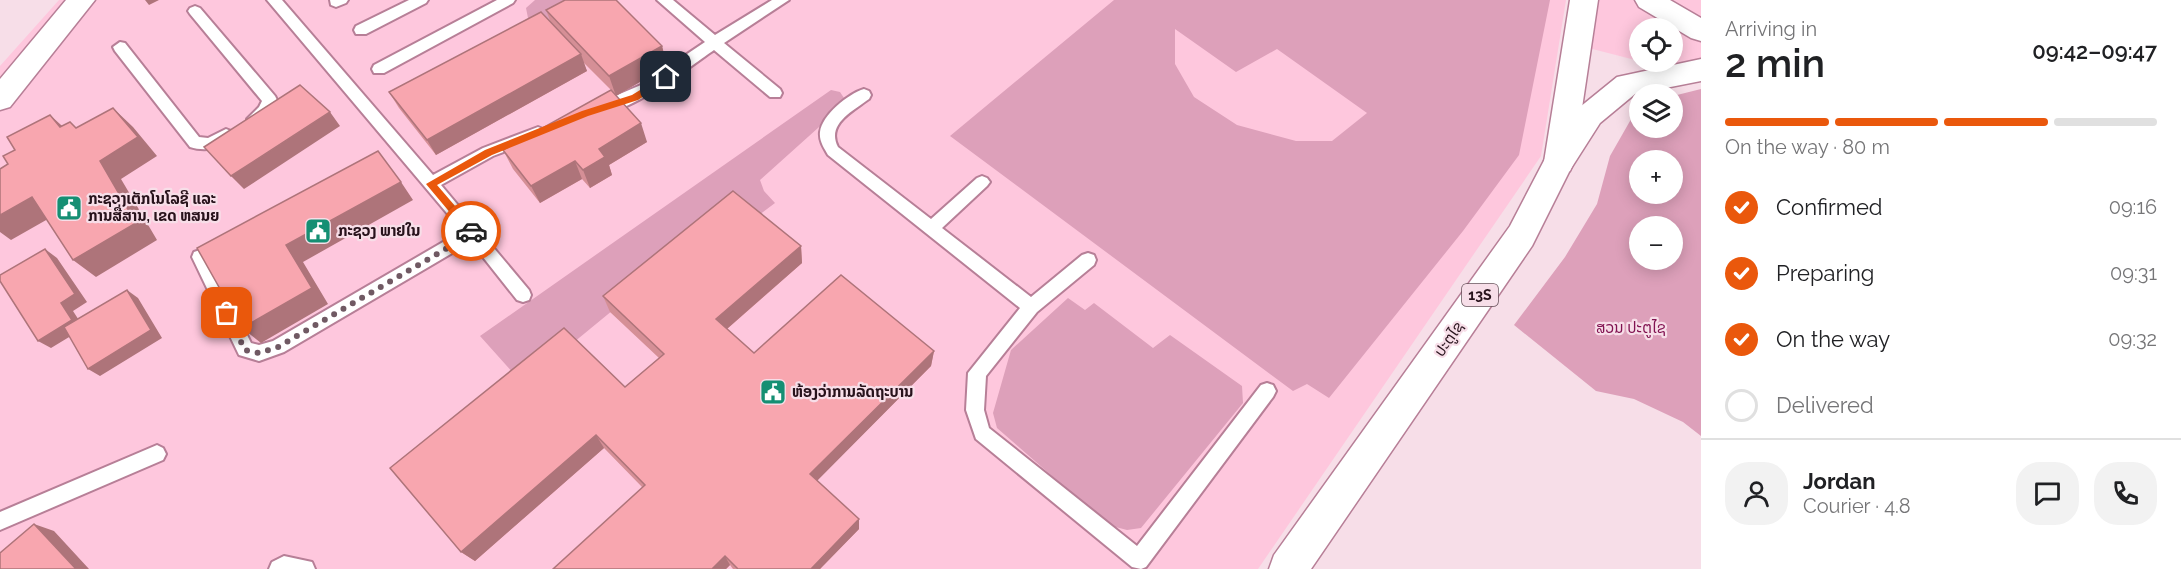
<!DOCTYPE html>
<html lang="en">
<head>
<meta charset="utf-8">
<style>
  body { margin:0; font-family:Raleway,"Noto Sans Lao",sans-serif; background:#f2f2f2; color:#202124; height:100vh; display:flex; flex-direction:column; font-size:22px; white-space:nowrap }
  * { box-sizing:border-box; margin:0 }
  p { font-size:20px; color:#757577 }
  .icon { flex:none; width:33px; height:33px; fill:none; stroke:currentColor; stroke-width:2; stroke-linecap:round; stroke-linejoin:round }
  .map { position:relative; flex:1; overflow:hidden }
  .drawer { display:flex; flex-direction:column; background:#fff; width:480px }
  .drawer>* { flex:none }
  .fabs { position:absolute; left:1629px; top:18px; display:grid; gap:12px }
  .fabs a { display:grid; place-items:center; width:54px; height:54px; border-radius:50%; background:#fff; box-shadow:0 3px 15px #0003; font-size:30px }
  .pin { position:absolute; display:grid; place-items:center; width:51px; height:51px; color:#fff; margin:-26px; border-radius:12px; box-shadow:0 3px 9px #0006 }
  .courier { position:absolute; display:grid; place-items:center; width:60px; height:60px; margin:-30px; border:4px solid #ea580c; border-radius:50%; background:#fff; color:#222; box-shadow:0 2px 8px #0007 }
  .overview em { font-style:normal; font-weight:600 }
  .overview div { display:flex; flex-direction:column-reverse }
  .overview { display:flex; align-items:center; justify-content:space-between; height:102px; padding:0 24px }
  h1 { font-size:39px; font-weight:600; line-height:45px }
  .bar { display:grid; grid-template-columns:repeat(4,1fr); gap:9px 6px; align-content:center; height:72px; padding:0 24px }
  .bar i { height:8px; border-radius:4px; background:#e0e0e0 }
  .bar .selected { background:#ea580c }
  .bar p { grid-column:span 4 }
  .line { display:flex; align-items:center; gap:15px; padding:0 24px; border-top:2px solid #e0e0e0 }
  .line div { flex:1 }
  .round { display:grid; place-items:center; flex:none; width:63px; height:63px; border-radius:24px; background:#f2f2f2 }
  ol { padding:0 24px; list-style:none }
  li { display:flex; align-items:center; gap:18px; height:66px }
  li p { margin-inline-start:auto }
  li .icon { padding:6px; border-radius:50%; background:#ea580c; color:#fff; stroke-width:4 }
  li:last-child { color:#757577 }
  li i { width:33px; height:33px; border:3px solid #e0e0e0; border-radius:50% }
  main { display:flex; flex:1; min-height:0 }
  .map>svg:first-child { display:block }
  .built { fill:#fec7dd }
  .green { fill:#dda0ba; fill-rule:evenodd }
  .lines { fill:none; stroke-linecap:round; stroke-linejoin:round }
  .service-casing { stroke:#b77f97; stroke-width:4 }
  .tertiary-casing { stroke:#b77f97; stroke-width:3 }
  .trunk-casing { stroke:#b77f97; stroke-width:3 }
  .service { fill:#fff; fill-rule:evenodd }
  .tertiary { fill:#fff; fill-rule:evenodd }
  .trunk { fill:#fff; fill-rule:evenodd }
  .wall { fill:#d58f96 }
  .shaded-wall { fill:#ae747a }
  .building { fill:#f8a6af; stroke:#ae747a; stroke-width:1.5 }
  .route { fill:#ea580c }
  .done { stroke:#705963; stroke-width:6; stroke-dasharray:0 10.8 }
  .labels { text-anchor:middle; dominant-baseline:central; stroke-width:4.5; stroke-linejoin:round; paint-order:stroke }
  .shield { fill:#f7dee8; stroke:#654f58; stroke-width:1.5 }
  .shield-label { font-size:14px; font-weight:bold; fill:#27121b }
  .poi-label { font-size:15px; font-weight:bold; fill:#27121b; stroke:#f7dee8; text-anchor:start }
  .park-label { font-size:15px; fill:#811251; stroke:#f7dee8 }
  .street-label { font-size:15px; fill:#27121b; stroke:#f7dee8 }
</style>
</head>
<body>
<main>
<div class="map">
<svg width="1701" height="569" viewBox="0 0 1701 569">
  <rect width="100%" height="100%" fill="#f7dee8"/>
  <path class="built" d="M 59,0 L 1566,0 L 1541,156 L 1258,569 L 0,569 L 0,66 Z
    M 1578,0 L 1701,0 L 1701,76 L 1641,62 L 1672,62 L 1672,28 L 1640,28 L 1639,61 L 1577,45 Z"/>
  <path class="green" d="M 535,0 L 594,0 L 595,5 L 538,29 L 529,23 L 526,8 Z
    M 1114,0 L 1550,0 L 1519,155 L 1463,231 L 1329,398 L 1307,384 L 1293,391 L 950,136 ZM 1175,29 L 1236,72 L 1277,49 L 1367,113 L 1332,141 L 1296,141 L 1237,125 L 1194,97 L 1175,64 Z
    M 1701,89 L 1701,436 L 1683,422 L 1634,399 L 1596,391 L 1514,325 L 1565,257 L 1597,204 L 1610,156 L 1630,121 L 1639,111 L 1640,128 L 1672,128 L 1673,96 ZM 1672,160 L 1672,194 L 1640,194 L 1640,160 ZM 1672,226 L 1672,260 L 1640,260 L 1640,226 Z
    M 831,90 L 840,92 L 844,98 L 838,110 L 760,180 L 764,191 L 775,203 L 751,221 L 736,209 L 523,384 L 480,336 Z
    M 1068,298 L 1085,310 L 1094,303 L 1153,348 L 1170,335 L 1242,386 L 1243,403 L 1141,528 L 1127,530 L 1108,525 L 997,428 L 993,413 L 1011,350 Z"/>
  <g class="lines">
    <defs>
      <path id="service" d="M 267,0 L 282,0 L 433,175 L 483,148 L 538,127 L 543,129 L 545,133 L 543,137 L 493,156 L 441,185 L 529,290 L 531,295 L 529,300 L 523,302 L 517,300 L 471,242 L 284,352 L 259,361 L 239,355 L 192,257 L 194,252 L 200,250 L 206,252 L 251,343 L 259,345 L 273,341 L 462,231 Z
        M 330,0 L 348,0 L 346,3 L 336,7 L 331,5 Z
        M 409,0 L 428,0 L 426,3 L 366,34 L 356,34 L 354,30 L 356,26 Z
        M 497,0 L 515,0 L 513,3 L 384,73 L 374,73 L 372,69 L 374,65 Z
        M 657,0 L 673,0 L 715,35 L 772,0 L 789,0 L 724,43 L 780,89 L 782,93 L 780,97 L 770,97 L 714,50 C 692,65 622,120 596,112 L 594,108 L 596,104 L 641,85 L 705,42 Z
        M 195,6 L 200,8 L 275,96 L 277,100 C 274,112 263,128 249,123 L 247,119 L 259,107 L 262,101 L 190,14 L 188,11 L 190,8 Z
        M 120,42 L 125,43 L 199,137 L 208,138 L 226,129 L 231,131 L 233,135 C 225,149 205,152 190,147 L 115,51 L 113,47 Z
        M 864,89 L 869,91 L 871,95 L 869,99 C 853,111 826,124 838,147 L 931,219 L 977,178 L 982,176 L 987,178 L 990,182 L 987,186 L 942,228 L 1031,297 L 1082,255 L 1088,253 L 1094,255 L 1096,260 L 1094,265 L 1037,312 L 986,376 L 984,410 L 989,428 L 1137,546 L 1261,385 L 1267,383 L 1273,385 L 1276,391 L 1273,397 L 1146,567 L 1141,569 L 1132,567 L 976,439 L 966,410 L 968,373 L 1020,308 L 828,155 C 824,148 819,141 820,132 C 822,115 848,94 864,89 Z
        M 157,445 L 163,448 L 166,454 L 163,460 L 0,530 L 0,512 Z
        M 284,556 L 312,562 L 315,569 L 269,569 L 272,562 Z"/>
      <path id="tertiary" d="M 66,0 L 95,0 L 10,107 L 0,110 L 0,79 Z
        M 1570,0 L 1598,0 L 1574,162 L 1570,171 L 1559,174 L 1548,171 L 1544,162 Z
        M 1635,0 L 1670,0 L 1701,18 L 1701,41 L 1691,38 L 1639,7 Z"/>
      <path id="trunk" d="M 1701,59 L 1701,81 L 1635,94 L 1600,123 L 1570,170 L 1532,246 L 1311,569 L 1269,569 L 1274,555 L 1510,226 L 1548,153 L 1580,107 L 1617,77 Z"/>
    </defs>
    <use href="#service" class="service-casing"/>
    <use href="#tertiary" class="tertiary-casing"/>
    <use href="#trunk" class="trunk-casing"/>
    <use href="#service" class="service"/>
    <use href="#tertiary" class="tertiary"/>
    <use href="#trunk" class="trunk"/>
  </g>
  <path class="wall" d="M 546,10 L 662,46 L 667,66 L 616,96 L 647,142 L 609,165 L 612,175 L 590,188 L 582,179 L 540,203 L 513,169 L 503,150 L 611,90 L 583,62 L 587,71 L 436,155 L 399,108 L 389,92 L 551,23 Z
    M 801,246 L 802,263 L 727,329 L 754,353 L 934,351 L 931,366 L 817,480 L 859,529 L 820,569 L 733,569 L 730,565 L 726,569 L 642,487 L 604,448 L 475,561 L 461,552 L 625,387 L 659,358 L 610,312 L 603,296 Z"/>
  <path class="shaded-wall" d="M 145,0 L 159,0 L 149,5 Z
    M 662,46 L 667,66 L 616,96 L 609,76 Z
    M 581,54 L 587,71 L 436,155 L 427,140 Z
    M 113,108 L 133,127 L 157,156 L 121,179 L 157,240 L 96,277 L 73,260 L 100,161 Z
    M 330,112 L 340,126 L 244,189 L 231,176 Z
    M 50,115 L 71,134 L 60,127 Z
    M 641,123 L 647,142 L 609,165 L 612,175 L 590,188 L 583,170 L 599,149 Z
    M 575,161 L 582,179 L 540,203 L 531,186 Z
    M 401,182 L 413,200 L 303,262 L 328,304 L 261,343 L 242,328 L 286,245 Z
    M 32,197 L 55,215 L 11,240 L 0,232 L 0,215 Z
    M 801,246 L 802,263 L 720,335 L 716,319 Z
    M 45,249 L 57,258 L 87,302 L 73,311 L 84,328 L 51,348 L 38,341 L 61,303 Z
    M 127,290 L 138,298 L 162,338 L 100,376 L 88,369 Z
    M 934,351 L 931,366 L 812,486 L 810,474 Z
    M 596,435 L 604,448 L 475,561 L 461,552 Z
    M 859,519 L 859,529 L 820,569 L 811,569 Z
    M 34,524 L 54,531 L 89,569 L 76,569 Z
    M 725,556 L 730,565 L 726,569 L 712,569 Z"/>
  <path class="building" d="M 565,0 L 616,0 L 662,46 L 609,76 L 546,10 Z
    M 541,12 L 581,54 L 427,140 L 389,92 Z
    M 300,85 L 330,112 L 231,176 L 204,147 Z
    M 611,90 L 641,123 L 599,149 L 605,157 L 583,170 L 575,161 L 531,186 L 503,150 Z
    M 113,108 L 138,137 L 100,161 L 136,223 L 73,260 L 32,197 L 0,215 L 0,169 L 8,164 L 3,156 L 15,150 L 7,137 L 50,115 L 60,127 L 70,122 L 76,128 Z
    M 378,151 L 401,182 L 286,245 L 312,288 L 242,328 L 197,248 Z
    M 733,191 L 801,246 L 716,319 L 754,353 L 841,275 L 934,351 L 810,474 L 859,519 L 811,569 L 738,569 L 725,556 L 712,569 L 553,569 L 645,485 L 596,435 L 461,552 L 390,468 L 564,328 L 625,387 L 664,354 L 603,296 Z
    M 45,249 L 75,294 L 61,303 L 72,320 L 38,341 L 0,281 L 0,275 Z
    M 127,290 L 151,330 L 88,369 L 64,327 Z
    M 34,524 L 76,569 L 0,569 L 0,553 Z"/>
  <path class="route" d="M 666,74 L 670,77 L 669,80 L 638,100 L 588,116 L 492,155 L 437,185 L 474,228 L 474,234 L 468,234 L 426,184 L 485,150 L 582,111 L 632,95 Z"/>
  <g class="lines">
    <path class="done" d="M 227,313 L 245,350 L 259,353 L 278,347 L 473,233 L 471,231"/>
  </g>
  <defs>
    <symbol id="civic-square" viewBox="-11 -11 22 22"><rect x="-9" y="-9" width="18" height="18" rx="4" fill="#158f73" stroke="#f7dee8"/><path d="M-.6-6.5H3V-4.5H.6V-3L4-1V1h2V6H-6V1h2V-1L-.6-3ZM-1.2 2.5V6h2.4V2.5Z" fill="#fff"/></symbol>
  </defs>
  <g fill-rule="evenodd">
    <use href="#civic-square" x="54" y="193" width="30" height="30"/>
    <use href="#civic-square" x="303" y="216" width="30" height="30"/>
    <use href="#civic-square" x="758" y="377" width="30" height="30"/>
  </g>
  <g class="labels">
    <rect class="shield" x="1462" y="284" width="36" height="22" rx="4.5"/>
    <g class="shield-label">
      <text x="1480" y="295">13S</text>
    </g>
    <g class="poi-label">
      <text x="88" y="199">ກະຊວງເຕັກໂນໂລຊີ ແລະ<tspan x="88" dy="17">ການສື່ສານ, ເຂດ ຫສນຍ</tspan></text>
      <text x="338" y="231">ກະຊວງ ພາຢໃນ</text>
      <text x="792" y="392">ຫ້ອງວ່າການລັດຖະບານ</text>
    </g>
    <g class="park-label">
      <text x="1631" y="328">ສວນ ປະຕູໄຊ</text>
    </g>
    <g class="street-label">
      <text transform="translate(1449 339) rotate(-55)">ປະຕູໄຊ</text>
    </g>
  </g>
</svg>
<div class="fabs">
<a><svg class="icon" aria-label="locate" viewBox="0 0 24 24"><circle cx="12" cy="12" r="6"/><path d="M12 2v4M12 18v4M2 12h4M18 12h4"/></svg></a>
<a><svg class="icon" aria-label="layers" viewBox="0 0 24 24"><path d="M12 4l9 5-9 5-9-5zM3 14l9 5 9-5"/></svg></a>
<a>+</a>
<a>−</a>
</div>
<div class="pin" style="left:227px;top:313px;background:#ea580c"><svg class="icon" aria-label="bag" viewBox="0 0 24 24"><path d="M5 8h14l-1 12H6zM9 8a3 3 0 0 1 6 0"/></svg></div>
<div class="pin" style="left:666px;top:77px;background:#1f2937"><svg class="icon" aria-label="home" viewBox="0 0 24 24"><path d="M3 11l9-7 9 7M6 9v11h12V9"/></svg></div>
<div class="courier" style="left:471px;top:231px"><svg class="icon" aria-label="car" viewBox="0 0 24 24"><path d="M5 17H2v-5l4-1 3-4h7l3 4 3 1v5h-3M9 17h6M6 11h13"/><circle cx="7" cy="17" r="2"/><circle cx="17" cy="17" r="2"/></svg></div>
</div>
<section class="drawer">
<div class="overview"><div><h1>2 min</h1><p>Arriving in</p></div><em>09:42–09:47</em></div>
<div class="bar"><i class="selected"></i><i class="selected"></i><i class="selected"></i><i></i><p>On the way · 80 m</p></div>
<ol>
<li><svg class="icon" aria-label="check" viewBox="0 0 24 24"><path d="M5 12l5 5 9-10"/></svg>Confirmed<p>09:16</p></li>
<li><svg class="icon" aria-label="check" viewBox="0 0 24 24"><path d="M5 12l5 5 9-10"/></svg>Preparing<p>09:31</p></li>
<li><svg class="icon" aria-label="check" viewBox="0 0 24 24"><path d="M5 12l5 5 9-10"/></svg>On the way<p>09:32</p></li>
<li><i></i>Delivered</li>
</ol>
<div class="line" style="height:108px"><a class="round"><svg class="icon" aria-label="person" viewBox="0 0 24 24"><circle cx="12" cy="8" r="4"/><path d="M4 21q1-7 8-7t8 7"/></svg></a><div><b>Jordan</b><p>Courier · 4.8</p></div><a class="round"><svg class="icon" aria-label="chat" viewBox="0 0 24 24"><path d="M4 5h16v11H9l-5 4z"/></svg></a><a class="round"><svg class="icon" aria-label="phone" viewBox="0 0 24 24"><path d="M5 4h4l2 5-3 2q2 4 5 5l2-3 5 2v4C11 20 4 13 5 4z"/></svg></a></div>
</section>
</main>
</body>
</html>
